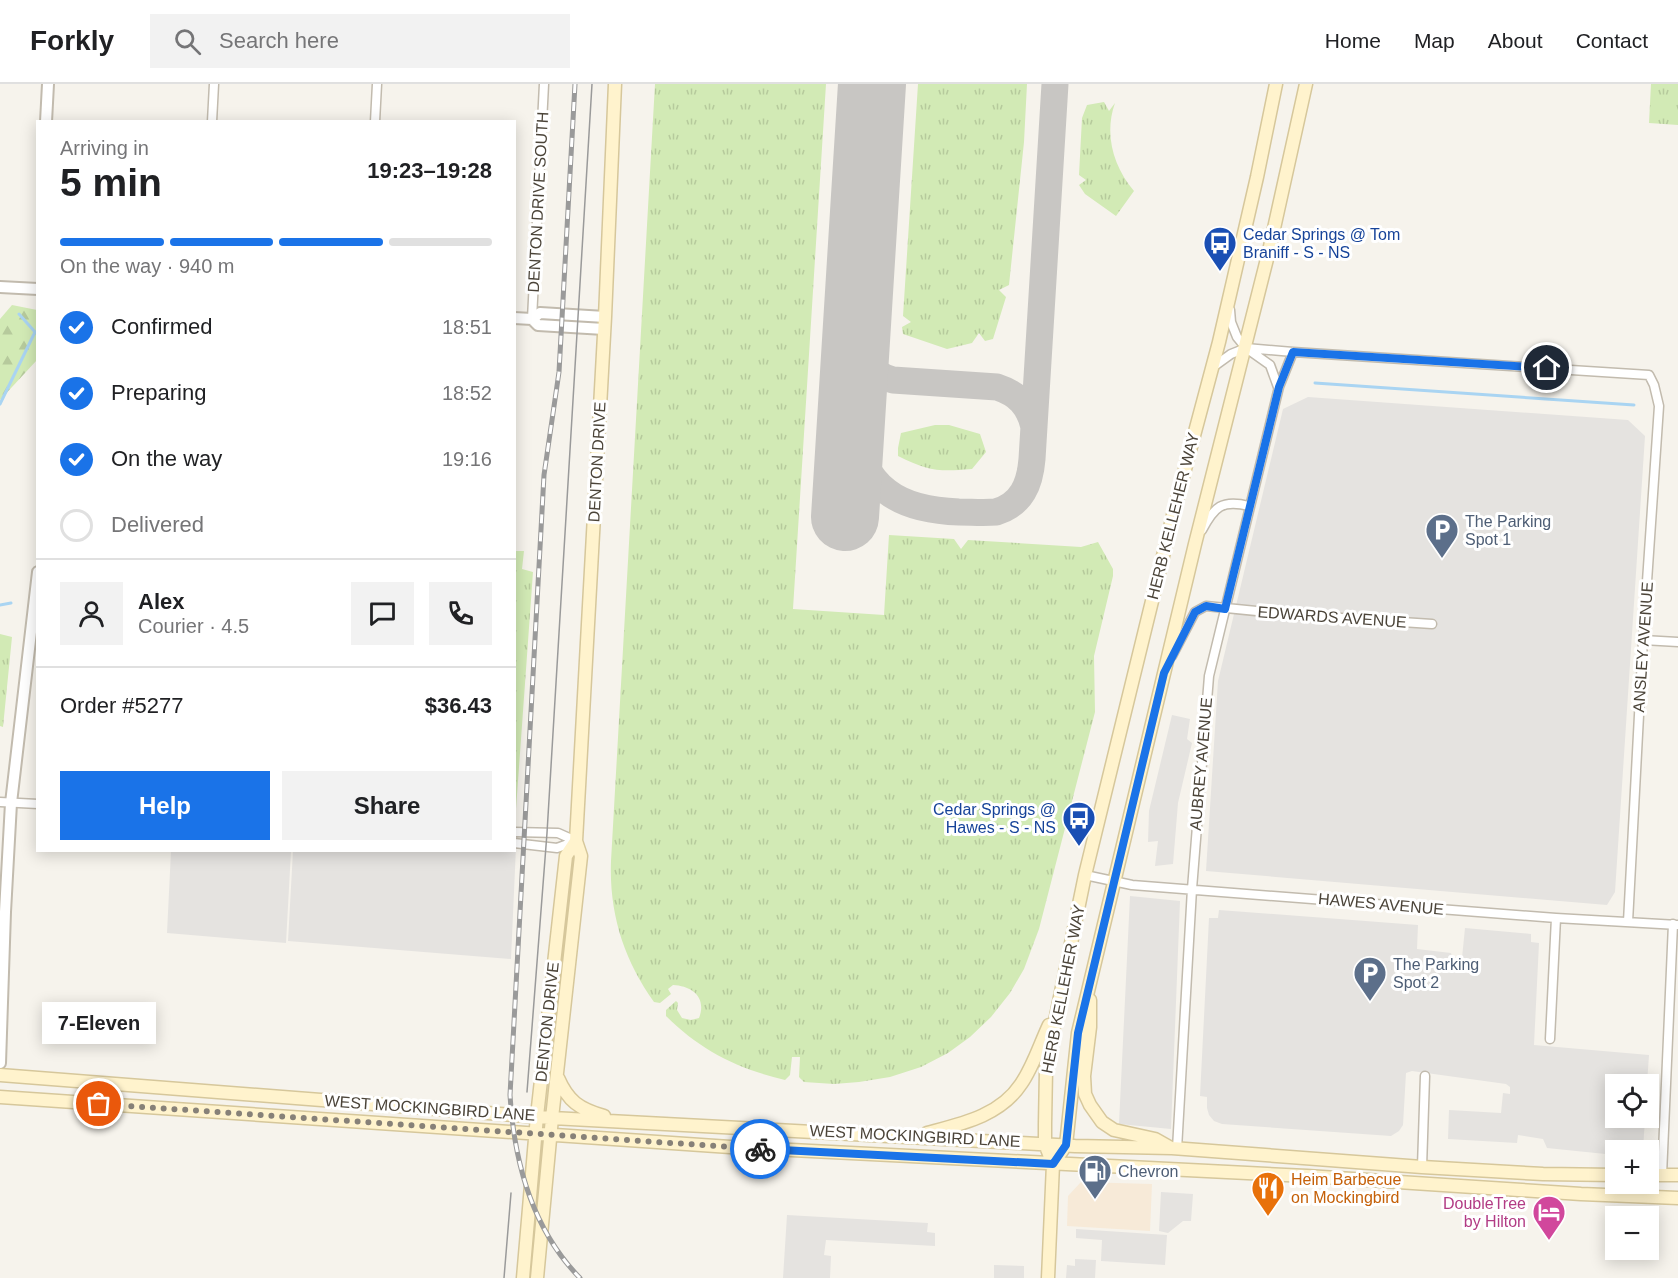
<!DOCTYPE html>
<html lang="en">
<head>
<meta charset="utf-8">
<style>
  body { margin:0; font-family:Arial,sans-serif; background:#f2f2f2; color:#202124; height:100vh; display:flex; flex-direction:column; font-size:22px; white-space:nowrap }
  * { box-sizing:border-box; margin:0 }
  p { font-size:20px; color:#757577 }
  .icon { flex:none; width:33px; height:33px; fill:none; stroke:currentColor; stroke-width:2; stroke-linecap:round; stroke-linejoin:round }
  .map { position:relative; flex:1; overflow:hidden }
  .panel { position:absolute; left:36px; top:36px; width:480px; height:732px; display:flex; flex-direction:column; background:#fff; border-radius:0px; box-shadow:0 3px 15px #0003 }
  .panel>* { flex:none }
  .fabs { position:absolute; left:1605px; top:990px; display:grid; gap:12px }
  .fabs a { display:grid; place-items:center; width:54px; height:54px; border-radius:0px; background:#fff; box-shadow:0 3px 15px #0003; font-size:30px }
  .pin { position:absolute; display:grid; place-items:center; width:51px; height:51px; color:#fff; margin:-26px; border:3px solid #fff; border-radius:50%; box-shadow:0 2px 6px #0007 }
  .courier { position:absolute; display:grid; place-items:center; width:60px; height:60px; margin:-30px; border:4px solid #1a73e8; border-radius:50%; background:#fff; color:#222; box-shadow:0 2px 8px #0007 }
  .bubble { position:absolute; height:42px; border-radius:0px; background:#fff; box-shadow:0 3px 15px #0003; font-size:20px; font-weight:700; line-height:42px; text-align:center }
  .overview em { font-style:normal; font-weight:700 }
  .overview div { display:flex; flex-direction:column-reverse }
  .overview { display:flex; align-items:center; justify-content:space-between; height:102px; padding:0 24px }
  h1 { font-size:39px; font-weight:700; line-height:45px }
  .bar { display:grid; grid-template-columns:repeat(4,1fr); gap:9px 6px; align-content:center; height:72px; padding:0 24px }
  .bar i { height:8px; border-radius:4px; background:#e0e0e0 }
  .bar .on { background:#1a73e8 }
  .bar p { grid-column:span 4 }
  .line { display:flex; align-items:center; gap:15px; padding:0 24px; border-top:2px solid #e0e0e0 }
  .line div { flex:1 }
  .round { display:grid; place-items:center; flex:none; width:63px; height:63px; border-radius:0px; background:#f2f2f2 }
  ol { padding:0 24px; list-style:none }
  li { display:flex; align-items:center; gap:18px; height:66px }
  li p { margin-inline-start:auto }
  li .icon { padding:6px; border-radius:50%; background:#1a73e8; color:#fff; stroke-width:4 }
  li:last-child { color:#757577 }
  li i { width:33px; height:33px; border:3px solid #e0e0e0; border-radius:50% }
  .action { display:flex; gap:12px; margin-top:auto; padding:12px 24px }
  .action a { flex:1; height:69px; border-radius:0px; background:#1a73e8; color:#fff; font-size:24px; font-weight:700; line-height:69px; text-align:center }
  .action a+a { background:#f2f2f2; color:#202124 }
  header { display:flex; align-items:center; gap:36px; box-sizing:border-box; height:84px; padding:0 30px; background:#fff; border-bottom:2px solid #e0e0e0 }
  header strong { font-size:28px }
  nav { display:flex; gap:33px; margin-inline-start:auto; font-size:21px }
  .search { width:420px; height:54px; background:#f2f2f2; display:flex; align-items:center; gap:15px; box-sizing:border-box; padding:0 21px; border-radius:0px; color:#757577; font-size:22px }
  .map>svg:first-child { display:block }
  .commercial { fill:#f7ead8 }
  .grass { fill:url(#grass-tufts) }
  .forest { fill:url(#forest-firs) }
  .parking { fill:#e5e3e0 }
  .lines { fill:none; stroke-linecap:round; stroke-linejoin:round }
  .stream { stroke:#a9d4f2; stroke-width:3 }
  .taxiway { stroke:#c8c6c3; stroke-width:27 }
  .runway { stroke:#c8c6c3; stroke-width:68 }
  .minor-casing { stroke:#c2bbae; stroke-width:11 }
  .tertiary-casing { stroke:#c2bbae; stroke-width:14 }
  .secondary-casing { stroke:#d6c79b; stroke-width:15 }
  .minor { stroke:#fff; stroke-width:8 }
  .tertiary { stroke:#fff; stroke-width:10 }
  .secondary { stroke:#fff3cd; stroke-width:12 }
  .tram { stroke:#9a9a9a; stroke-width:1.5 }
  .rail-casing { stroke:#9a9a9a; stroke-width:5 }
  .rail { stroke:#fff; stroke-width:3; stroke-dasharray:9; stroke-linecap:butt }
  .done { stroke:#878178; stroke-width:6; stroke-dasharray:0 10.8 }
  .route { stroke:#1a73e8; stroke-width:8 }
  .labels { text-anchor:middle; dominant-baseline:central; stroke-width:6; stroke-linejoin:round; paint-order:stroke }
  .street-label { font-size:16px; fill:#4b4439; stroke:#fff }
  .transit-label { font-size:16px; fill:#164399; stroke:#fff; text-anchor:start }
  .service-label { font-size:16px; fill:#4e5e75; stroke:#fff; text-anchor:start }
  .food-label { font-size:16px; fill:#c56008; stroke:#fff; text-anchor:start }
  .hotel-label { font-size:16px; fill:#b23c85; stroke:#fff; text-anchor:end }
</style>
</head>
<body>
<header>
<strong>Forkly</strong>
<div class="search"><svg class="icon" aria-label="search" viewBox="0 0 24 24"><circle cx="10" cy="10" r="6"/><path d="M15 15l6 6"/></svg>Search here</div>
<nav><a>Home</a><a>Map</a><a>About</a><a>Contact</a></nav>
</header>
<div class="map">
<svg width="1678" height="1194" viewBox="0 0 1678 1194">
  <defs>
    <pattern id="grass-tufts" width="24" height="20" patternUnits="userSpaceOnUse" patternTransform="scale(1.5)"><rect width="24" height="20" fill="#d2eab5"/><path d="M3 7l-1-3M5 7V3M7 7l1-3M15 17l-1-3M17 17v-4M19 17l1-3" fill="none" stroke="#b6ca9c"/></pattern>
    <pattern id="forest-firs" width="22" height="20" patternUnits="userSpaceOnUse" patternTransform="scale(1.5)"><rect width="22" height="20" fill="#d2eab5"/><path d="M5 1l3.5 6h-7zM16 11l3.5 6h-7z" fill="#b6ca9c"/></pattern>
  </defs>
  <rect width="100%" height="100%" fill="#f6f3ec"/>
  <path class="commercial" d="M 1081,1098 L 1152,1100 L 1150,1147 L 1067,1142 L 1068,1112 Z"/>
  <path class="grass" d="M 655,0 L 826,0 L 793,525 L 884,531 L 889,451 L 954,455 L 961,465 L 968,456 L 1081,463 L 1098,458 L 1113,485 L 1113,492 L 1094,572 L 1095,628 L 1039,845 L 1024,885 L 1010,909 L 991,933 L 970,953 L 948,969 L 921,983 L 890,993 L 859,998 L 834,1000 L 804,998 L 799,993 L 800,973 L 792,973 L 790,991 L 785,996 C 738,985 700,966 666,932 L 666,926 L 676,917 L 678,919 L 677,926 L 682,934 L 691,936 L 699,934 C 707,913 692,902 673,901 L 668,905 L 671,910 L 660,919 L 654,918 C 624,876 609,830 611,777 Z
    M 918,0 L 1027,0 L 1024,58 L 1009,201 L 999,206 L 1006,213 L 993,255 L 985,257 L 979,249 L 972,259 L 947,265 L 903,250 L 902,243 L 911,238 L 903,232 Z
    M 1651,0 L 1678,0 L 1678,41 L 1649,39 Z
    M 1104,18 L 1109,27 L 1115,19 C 1104,50 1113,82 1134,107 L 1116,132 L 1085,110 L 1079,101 L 1086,96 L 1079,91 L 1082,34 L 1087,21 Z
    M 935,341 L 949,341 L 980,350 L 986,368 L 972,385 C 939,388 928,387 898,372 L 898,364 L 901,349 Z
    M 514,467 L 524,467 L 522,485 L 533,488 L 515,739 Z
    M 0,550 L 12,553 L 3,643 L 0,642 Z"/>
  <path class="forest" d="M 12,221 L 37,226 L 37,276 L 0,316 L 0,235 Z"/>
  <path class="parking" d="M 1308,313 L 1628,336 L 1645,352 L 1615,808 L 1607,821 L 1206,787 L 1218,597 L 1283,325 Z
    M 1172,631 L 1190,635 L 1187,655 L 1192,659 L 1178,719 L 1173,780 L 1155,782 L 1158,757 L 1148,758 L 1149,727 Z
    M 515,763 L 516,763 L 511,875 L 288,857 L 293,767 L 514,766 Z
    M 171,767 L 291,767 L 286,859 L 167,849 Z
    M 1130,812 L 1180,817 L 1171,1045 L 1119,1040 Z
    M 1219,826 L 1418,841 L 1417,865 L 1451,869 L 1452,873 L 1462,874 L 1465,844 L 1531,850 L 1531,858 L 1539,859 L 1534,961 L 1649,971 L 1647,1000 L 1616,1000 L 1616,1034 L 1645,1034 L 1643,1066 L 1616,1066 L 1615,1071 L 1547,1064 L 1543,1055 L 1518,1051 L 1517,1059 L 1448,1055 L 1449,1026 L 1501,1029 L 1503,1009 L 1510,1010 L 1510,1003 L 1506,1000 L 1412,987 L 1406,989 L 1403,1041 L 1399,1047 L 1391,1052 L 1222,1040 L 1214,1037 L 1209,1031 L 1207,1024 L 1207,1013 L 1200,1012 L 1209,834 L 1218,834 Z
    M 1161,1108 L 1193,1110 L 1191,1137 L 1183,1137 L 1168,1149 L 1159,1147 Z
    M 787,1131 L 928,1139 L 927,1148 L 935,1149 L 935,1162 L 826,1156 L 824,1171 L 831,1172 L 830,1194 L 783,1194 Z
    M 1076,1145 L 1167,1151 L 1165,1181 L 1101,1177 L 1102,1156 L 1076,1154 Z
    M 1075,1175 L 1096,1176 L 1095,1194 L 1066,1194 L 1067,1181 L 1075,1182 Z
    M 994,1181 L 1024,1182 L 1024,1194 L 994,1194 Z"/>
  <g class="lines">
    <path class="stream" d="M 1315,299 L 1634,321
      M 0,320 L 35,248 L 19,230
      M 0,521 L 11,519"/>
    <path class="taxiway" d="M 857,243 C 859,268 866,289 893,296 L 997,303 C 1018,310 1029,321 1034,343
      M 850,342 C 866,404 896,426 959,428 C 971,428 984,429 996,428 C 1022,420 1030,400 1032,375 L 1055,0"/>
    <path class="runway" d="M 845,433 L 872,0"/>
    <defs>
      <path id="minor" d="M 212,38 L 214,0
        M 375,38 L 377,0
        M 1230,226 L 1231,238 L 1237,253 L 1246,264 L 1270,281 L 1278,303
        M 532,235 L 544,0
        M 1213,283 L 1231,270 L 1246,264 L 1293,268 L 1649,291 L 1654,301 L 1659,322 L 1643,556 L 1628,838
        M 1202,446 C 1214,423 1222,415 1249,422
        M 1643,556 L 1678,558
        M 1172,572 L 1195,528 L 1206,522 L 1296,531 L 1432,540
        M 0,718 L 38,720
        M 514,748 L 558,749 L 576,757
        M 514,759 L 557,764 L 576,757
        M 1085,791 L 1132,801 L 1556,834 L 1678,841
        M 1550,955 L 1556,834
        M 1177,1065 L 1192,805 L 1209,592 L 1279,303 L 1293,268
        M 1422,1083 L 1425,992
        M 1662,1091 L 1673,840"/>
      <path id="tertiary" d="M 46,38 L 48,0
        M 0,203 L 38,205
        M 514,234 L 532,235 L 538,241 L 604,245
        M 532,235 L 540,229 L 605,233
        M 0,979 L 5,828 L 11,719 L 38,488"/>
      <path id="secondary" d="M 1090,916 L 1090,943 L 1084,992 L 1085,1010 L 1090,1021 L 1102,1038 L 1114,1046 L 1155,1055 L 1171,1064
        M 0,991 L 552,1034 L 1075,1062 L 1172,1064 L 1422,1083 L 1543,1090 L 1616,1091
        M 558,994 C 568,1017 579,1025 604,1032
        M 0,1013 L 730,1063 L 1307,1092 L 1581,1110 L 1678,1114
        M 927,1049 C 961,1040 1000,1032 1021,1000 C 1033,983 1040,960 1049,941
        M 1053,1080 L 1066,1061 L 1078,949 L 1195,460 L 1269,167 L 1306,0
        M 1648,1091 L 1678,1091
        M 523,1194 L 537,1032 L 566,772 L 576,757
        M 537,1194 L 552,1034 L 581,772 L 576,757 L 605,233 L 615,0
        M 1048,1194 L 1053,1080 L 1045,1060 L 1045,1040 L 1046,986 L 1050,962 L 1085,791 L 1176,419 L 1219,258 L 1257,93 L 1276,0"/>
    </defs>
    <use href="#minor" class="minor-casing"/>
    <use href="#tertiary" class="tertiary-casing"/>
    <use href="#secondary" class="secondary-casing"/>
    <use href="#minor" class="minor"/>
    <use href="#tertiary" class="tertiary"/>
    <use href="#secondary" class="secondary"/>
    <path class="tram" d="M 527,1008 L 547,749 L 592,0
      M 504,1194 L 511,1109"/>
    <defs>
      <path id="rail" d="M 575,0 L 559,288 L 544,391 L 510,1011 C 514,1077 532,1145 580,1194"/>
    </defs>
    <use href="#rail" class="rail-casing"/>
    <use href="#rail" class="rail"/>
  </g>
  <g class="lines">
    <path class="done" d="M 99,1020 L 760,1065"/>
    <path class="route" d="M 760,1065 L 1053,1080 L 1066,1061 L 1078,949 L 1164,589 L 1195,528 L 1206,522 L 1225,525 L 1279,303 L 1293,268 L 1547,284"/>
  </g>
  <defs>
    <symbol id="bus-pin" viewBox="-11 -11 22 30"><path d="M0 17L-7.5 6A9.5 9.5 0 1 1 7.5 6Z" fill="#1a4fb4" stroke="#fff"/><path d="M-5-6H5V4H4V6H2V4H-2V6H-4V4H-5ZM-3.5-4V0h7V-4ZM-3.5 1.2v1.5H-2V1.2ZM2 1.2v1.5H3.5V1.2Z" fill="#fff"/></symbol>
    <symbol id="parking-pin" viewBox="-11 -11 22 30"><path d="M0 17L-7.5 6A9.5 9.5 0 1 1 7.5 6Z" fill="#5c6f8a" stroke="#fff"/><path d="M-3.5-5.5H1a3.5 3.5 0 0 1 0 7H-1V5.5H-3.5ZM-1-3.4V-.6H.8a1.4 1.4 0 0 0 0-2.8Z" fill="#fff"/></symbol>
    <symbol id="fuel-pin" viewBox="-11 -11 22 30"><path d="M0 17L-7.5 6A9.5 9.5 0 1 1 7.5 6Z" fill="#5c6f8a" stroke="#fff"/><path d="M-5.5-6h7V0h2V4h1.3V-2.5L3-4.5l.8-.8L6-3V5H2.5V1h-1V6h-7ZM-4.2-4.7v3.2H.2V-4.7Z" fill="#fff"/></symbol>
    <symbol id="restaurant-pin" viewBox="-11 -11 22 30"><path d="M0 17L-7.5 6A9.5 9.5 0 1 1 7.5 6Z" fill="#e8710a" stroke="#fff"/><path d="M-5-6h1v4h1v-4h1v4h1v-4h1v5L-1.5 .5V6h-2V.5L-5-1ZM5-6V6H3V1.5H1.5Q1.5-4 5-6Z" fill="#fff"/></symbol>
    <symbol id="hotel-pin" viewBox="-11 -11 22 30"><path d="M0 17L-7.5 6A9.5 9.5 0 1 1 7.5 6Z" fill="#d1479c" stroke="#fff"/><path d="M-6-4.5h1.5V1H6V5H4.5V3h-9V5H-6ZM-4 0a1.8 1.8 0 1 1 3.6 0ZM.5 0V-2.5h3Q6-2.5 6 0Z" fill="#fff"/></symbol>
  </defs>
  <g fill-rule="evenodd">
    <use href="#bus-pin" x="1201" y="140" width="38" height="52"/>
    <use href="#parking-pin" x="1423" y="427" width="38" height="52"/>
    <use href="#bus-pin" x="1060" y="715" width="38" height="52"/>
    <use href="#parking-pin" x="1351" y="870" width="38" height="52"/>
    <use href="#fuel-pin" x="1076" y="1068" width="38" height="52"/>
    <use href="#restaurant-pin" x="1249" y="1085" width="38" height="52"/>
    <use href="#hotel-pin" x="1530" y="1109" width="38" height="52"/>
  </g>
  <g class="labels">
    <g class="street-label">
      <text transform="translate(538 118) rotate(-87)">DENTON DRIVE SOUTH</text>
      <text transform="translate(597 378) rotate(-87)">DENTON DRIVE</text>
      <text transform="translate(1173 432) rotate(-76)">HERB KELLEHER WAY</text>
      <text transform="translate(1332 533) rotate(4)">EDWARDS AVENUE</text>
      <text transform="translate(1643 563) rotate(-86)">ANSLEY AVENUE</text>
      <text transform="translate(1201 680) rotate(-85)">AUBREY AVENUE</text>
      <text transform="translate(1381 820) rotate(5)">HAWES AVENUE</text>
      <text transform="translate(1063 905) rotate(-79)">HERB KELLEHER WAY</text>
      <text transform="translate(547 938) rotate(-84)">DENTON DRIVE</text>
      <text transform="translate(430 1024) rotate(4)">WEST MOCKINGBIRD LANE</text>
      <text transform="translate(915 1052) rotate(3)">WEST MOCKINGBIRD LANE</text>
    </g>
    <g class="transit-label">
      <text x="1243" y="150">Cedar Springs @ Tom<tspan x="1243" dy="18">Braniff - S - NS</tspan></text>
      <text x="1056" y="725" text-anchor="end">Cedar Springs @<tspan x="1056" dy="18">Hawes - S - NS</tspan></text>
    </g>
    <g class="service-label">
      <text x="1465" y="437">The Parking<tspan x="1465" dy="18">Spot 1</tspan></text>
      <text x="1393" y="880">The Parking<tspan x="1393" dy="18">Spot 2</tspan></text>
      <text x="1118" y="1087">Chevron</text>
    </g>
    <g class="food-label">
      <text x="1291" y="1095">Heim Barbecue<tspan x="1291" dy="18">on Mockingbird</tspan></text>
    </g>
    <g class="hotel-label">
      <text x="1526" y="1119">DoubleTree<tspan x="1526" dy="18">by Hilton</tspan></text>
    </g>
  </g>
</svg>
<div class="fabs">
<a><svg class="icon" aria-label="locate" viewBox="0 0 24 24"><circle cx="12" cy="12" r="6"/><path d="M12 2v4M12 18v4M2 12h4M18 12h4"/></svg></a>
<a>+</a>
<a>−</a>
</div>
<div class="pin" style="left:99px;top:1020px;background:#ea580c"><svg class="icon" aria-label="bag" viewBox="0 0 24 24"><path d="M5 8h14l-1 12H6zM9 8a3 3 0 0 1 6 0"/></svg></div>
<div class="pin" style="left:1547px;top:284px;background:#1f2937"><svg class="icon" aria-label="home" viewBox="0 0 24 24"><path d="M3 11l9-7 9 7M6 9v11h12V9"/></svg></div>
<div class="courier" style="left:760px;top:1065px"><svg class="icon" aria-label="bike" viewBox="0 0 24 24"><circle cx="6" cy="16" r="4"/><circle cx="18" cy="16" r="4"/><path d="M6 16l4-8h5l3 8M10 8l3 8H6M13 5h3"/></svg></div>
<div class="bubble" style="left:42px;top:918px;width:114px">7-Eleven</div>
<section class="panel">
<div class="overview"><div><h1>5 min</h1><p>Arriving in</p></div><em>19:23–19:28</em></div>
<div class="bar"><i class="on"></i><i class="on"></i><i class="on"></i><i></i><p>On the way · 940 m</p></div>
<ol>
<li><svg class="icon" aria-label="check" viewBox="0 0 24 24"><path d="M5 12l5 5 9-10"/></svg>Confirmed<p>18:51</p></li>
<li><svg class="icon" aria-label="check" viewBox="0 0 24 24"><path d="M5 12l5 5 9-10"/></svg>Preparing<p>18:52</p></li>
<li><svg class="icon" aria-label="check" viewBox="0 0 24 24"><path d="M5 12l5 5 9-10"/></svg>On the way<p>19:16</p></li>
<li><i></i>Delivered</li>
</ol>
<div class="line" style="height:108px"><a class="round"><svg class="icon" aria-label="person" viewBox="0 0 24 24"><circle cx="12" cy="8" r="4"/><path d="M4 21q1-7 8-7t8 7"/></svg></a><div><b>Alex</b><p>Courier · 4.5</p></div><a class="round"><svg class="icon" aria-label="chat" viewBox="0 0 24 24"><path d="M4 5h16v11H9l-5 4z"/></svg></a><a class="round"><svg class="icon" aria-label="phone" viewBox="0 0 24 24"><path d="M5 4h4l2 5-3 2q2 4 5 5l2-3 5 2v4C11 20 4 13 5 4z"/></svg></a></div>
<div class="line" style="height:78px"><div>Order #5277</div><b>$36.43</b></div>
<div class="action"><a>Help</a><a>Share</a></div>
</section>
</div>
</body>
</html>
